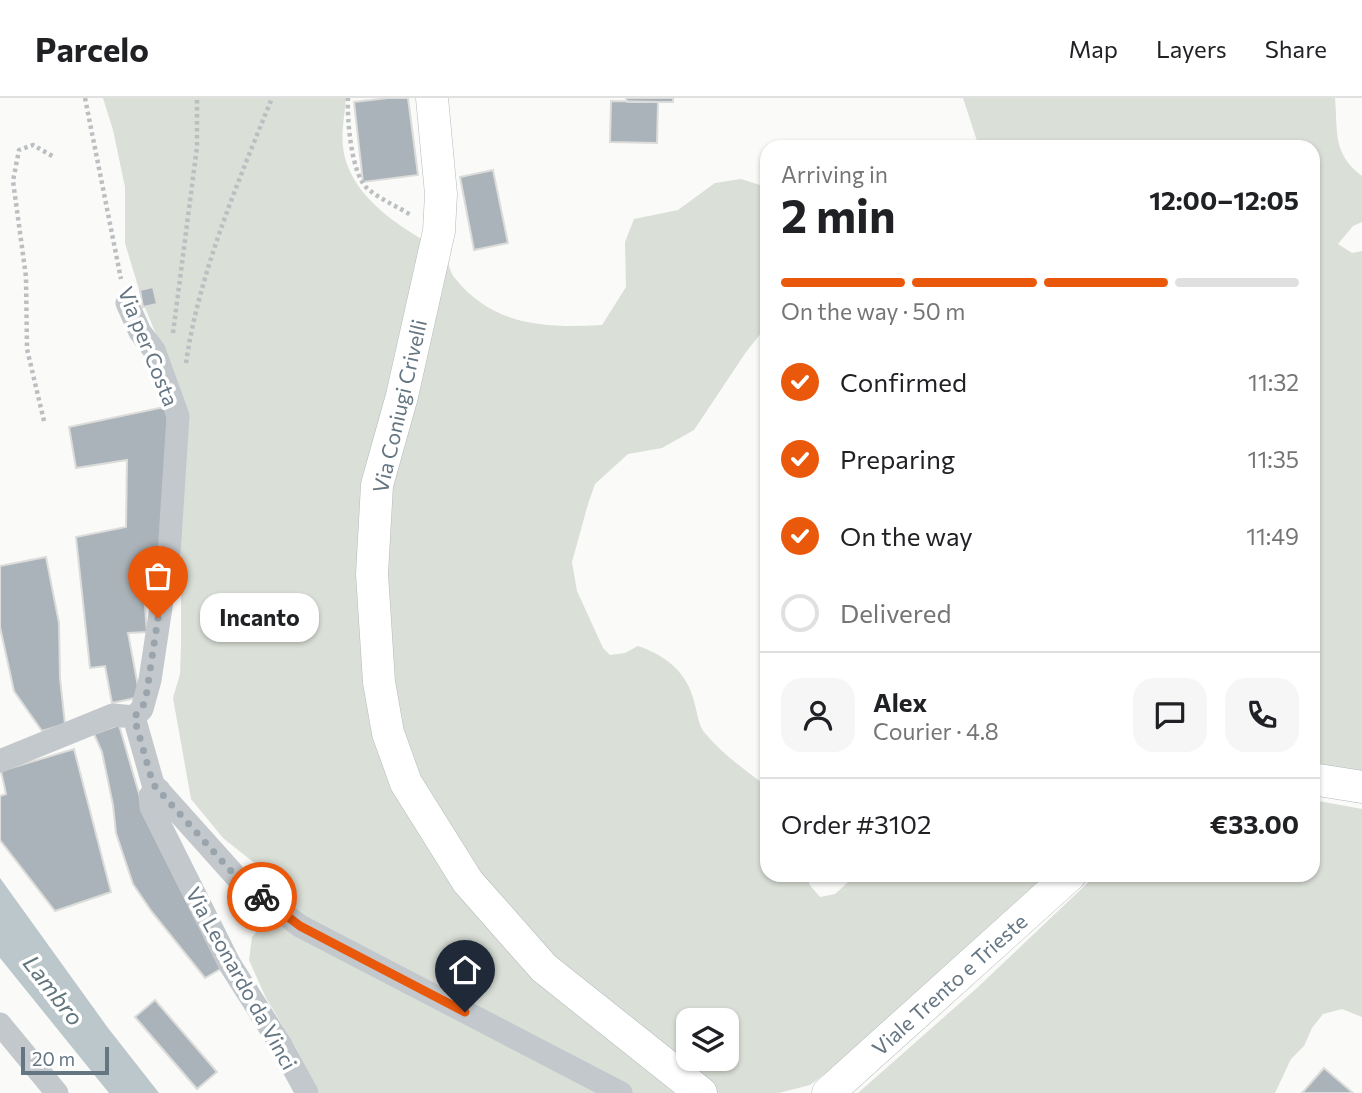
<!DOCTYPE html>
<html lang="en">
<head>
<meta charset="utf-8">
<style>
  body { margin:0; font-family:Commissioner,sans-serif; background:#f6f6f6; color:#202124; height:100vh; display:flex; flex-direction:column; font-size:26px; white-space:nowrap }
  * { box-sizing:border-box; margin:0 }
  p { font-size:23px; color:#757577 }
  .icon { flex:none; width:38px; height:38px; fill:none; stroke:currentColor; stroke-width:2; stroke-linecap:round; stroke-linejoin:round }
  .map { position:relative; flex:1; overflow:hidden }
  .details { position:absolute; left:760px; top:42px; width:560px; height:742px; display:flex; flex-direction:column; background:#fff; border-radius:21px; box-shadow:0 2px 5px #0004 }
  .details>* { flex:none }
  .buttons { position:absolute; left:676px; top:910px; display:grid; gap:14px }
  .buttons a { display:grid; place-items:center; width:63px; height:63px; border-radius:14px; background:#fff; box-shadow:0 2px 5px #0004; font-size:35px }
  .scale { position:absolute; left:21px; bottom:18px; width:88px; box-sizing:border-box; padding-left:7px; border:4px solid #657683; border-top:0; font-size:19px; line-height:24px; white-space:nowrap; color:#657683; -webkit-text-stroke:5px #fff; paint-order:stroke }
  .pin { position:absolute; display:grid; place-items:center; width:60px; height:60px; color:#fff; margin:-72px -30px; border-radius:50% 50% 50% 0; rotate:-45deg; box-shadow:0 0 7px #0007 }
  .pin .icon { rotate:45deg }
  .courier { position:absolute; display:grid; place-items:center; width:70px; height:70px; margin:-35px; border:5px solid #ea580c; border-radius:50%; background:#fff; color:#222; box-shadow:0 2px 9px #0007 }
  .bubble { position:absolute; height:49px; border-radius:21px; background:#fff; box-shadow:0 2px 5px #0004; font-size:23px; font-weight:700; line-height:49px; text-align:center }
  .overview em { font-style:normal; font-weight:700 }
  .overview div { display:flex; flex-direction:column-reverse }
  .overview { display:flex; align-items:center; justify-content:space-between; height:119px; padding:0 21px }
  h1 { font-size:46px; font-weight:700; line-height:52px }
  .bar { display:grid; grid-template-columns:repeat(4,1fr); gap:10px 7px; align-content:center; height:84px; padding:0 21px }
  .bar i { height:9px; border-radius:5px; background:#e0e0e0 }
  .bar .active { background:#ea580c }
  .bar p { grid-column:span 4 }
  .line { display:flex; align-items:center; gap:18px; padding:0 21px; border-top:2px solid #e0e0e0 }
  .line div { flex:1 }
  .round { display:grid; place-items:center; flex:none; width:74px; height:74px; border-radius:21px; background:#f6f6f6 }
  ol { padding:0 21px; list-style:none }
  li { display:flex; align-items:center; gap:21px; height:77px }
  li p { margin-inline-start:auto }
  li .icon { padding:7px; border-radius:50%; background:#ea580c; color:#fff; stroke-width:4 }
  li:last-child { color:#757577 }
  li i { width:38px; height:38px; border:4px solid #e0e0e0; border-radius:50% }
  header { display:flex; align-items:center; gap:42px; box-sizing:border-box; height:98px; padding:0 35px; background:#fff; border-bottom:2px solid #e0e0e0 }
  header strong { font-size:33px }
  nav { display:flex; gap:38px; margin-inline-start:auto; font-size:24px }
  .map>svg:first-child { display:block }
  .green { fill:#dadfd7; fill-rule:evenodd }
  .water { fill:#bbc7cb }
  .building { fill:#aab3b9; stroke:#dcdcda; stroke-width:2 }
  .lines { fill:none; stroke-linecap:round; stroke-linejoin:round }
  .secondary-casing { stroke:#b3babf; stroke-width:33 }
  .path { stroke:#bbbfc2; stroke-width:4.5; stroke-dasharray:3.5 3.5; stroke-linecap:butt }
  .street { stroke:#c3c8cc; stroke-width:23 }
  .secondary { stroke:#fff; stroke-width:32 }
  .done { stroke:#99a4ac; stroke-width:7; stroke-dasharray:0 12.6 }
  .route { stroke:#ea580c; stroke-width:9 }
  .labels { text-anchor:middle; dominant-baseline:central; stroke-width:7; stroke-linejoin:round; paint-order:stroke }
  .street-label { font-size:21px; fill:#657683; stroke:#fff }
  .water-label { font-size:23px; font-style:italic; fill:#60757c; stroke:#fff }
</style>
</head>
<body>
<header>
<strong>Parcelo</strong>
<nav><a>Map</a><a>Layers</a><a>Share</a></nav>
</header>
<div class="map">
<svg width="1362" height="995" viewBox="0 0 1362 995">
  <rect width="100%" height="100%" fill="#fafaf8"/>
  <path class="green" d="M 103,0 L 346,0 C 345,15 341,34 343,49 C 349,100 404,132 445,154 C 448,162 449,172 454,179 C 492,228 545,230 602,227 L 626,189 L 625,144 L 634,121 L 678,112 L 715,85 L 741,81 L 766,89 L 766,229 L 746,254 L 694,332 L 662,350 L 628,356 L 595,386 L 588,406 L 572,464 L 577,493 L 603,550 L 610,557 L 625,555 L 638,548 C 665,557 687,574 694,603 C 697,613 698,626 704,634 C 722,656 744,671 766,688 L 766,777 L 809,777 L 809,786 L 820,799 L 835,796 L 856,777 L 1050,777 L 853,955 L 810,987 L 779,995 L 319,995 L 295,948 L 266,900 L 249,862 L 252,839 L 268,820 L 276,782 L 223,740 L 191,701 L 173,600 L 180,576 L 181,548 L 181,409 L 163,253 L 143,205 L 125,145 L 125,89 L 113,32 ZM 688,922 L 726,922 L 726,961 L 688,961 Z
    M 963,0 L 1335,0 C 1338,34 1332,55 1362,78 L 1362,124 L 1353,128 L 1338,146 L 1352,155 L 1362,153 L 1362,673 L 1313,666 L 1312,49 L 979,49 Z
    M 1313,702 L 1362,711 L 1362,919 L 1342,911 L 1323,916 L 1312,930 L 1304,948 L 1291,961 L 1275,995 L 858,995 L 977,890 L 1096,777 L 1312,777 Z"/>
  <path class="water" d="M 0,780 L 108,930 L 159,995 L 109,995 L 0,860 Z"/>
  <path class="building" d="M 388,0 L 408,0 L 418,77 L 363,84 L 354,4 Z
    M 626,0 L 673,0 L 673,4 L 627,4 Z
    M 611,3 L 658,4 L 657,45 L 610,44 Z
    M 493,72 L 508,145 L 474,152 L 460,79 Z
    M 153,189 L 157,206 L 143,209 L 140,192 Z
    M 169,308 L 161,472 L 142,472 L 147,534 L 128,535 L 140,599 L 112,605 L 105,568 L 90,570 L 76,439 L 126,429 L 127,362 L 76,370 L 69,329 Z
    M 46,459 L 59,525 L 60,580 L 65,626 L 42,633 L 14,593 L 0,529 L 0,468 Z
    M 119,627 L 144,713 L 224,869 L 205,880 L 152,814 L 133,786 L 116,735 L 113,707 L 102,654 L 94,636 Z
    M 74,651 L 111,794 L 55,813 L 0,742 L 0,698 L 6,696 L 1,673 Z
    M 155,902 L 217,974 L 197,991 L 135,919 Z
    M 1324,970 L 1353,995 L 1302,995 Z"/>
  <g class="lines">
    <defs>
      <path id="secondary" d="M 432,0 L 441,96 L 439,133 L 402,298 L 377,387 L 372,476 L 379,584 L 388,635 L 406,685 L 468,784 L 544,870 L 701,995
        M 1312,681 L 1362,689
        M 828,995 L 1070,777"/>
    </defs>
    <use href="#secondary" class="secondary-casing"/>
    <path class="path" d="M 85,0 L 121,181
      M 348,0 C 347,21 351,77 368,91 C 380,101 398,109 411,117
      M 173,235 L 197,49 L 197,0
      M 186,265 C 199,175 238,84 272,0
      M 44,323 L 27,251 L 26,179 L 13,83 L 19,52 L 33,47 L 54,59"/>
    <path class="street" d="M 127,205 L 140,234 L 154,252 L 178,318 L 169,456 L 150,582 L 142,611 L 134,619
      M 134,619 L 153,686 L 239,782 L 300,828 L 621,995
      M 0,663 L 113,617 L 134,619
      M 159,692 L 150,698 L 151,709 L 229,865 L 281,947 L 307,995
      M 0,926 L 57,995"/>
    <use href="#secondary" class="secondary"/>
  </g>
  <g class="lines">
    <path class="done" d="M 158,520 L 146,599 L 142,611 L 134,619 L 153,686 L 239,782 L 262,799"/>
    <path class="route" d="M 262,799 L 300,828 L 465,914"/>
  </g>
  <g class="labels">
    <g class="street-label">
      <text transform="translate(149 248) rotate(68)">Via per Costa</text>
      <text transform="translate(399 308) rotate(-77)">Via Coniugi Crivelli</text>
      <text transform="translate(242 880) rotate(61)">Via Leonardo da Vinci</text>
      <text transform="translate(949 886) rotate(-42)">Viale Trento e Trieste</text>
    </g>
    <g class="water-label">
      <text transform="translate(54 892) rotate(52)">Lambro</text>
    </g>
  </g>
</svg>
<div class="buttons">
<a><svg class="icon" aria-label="layers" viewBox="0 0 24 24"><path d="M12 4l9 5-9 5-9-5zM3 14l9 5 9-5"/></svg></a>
</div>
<div class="scale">20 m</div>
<div class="pin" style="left:158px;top:520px;background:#ea580c"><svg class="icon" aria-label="bag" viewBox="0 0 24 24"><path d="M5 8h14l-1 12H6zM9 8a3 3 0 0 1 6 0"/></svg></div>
<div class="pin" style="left:465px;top:914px;background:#1f2937"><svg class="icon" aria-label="home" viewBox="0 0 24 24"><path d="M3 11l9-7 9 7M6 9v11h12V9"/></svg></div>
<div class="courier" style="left:262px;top:799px"><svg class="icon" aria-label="bike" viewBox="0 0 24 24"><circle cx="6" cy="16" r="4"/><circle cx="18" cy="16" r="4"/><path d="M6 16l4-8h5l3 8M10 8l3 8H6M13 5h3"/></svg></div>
<div class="bubble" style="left:200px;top:495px;width:119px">Incanto</div>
<section class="details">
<div class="overview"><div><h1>2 min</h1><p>Arriving in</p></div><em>12:00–12:05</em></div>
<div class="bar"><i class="active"></i><i class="active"></i><i class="active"></i><i></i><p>On the way · 50 m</p></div>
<ol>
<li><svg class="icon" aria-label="check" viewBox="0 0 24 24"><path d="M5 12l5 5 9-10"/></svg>Confirmed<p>11:32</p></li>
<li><svg class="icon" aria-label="check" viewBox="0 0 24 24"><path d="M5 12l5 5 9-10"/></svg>Preparing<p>11:35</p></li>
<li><svg class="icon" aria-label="check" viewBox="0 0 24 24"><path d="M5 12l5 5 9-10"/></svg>On the way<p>11:49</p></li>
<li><i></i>Delivered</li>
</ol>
<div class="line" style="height:126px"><a class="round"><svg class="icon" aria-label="person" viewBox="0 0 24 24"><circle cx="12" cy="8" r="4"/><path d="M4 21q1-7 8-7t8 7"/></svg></a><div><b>Alex</b><p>Courier · 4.8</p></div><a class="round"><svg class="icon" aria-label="chat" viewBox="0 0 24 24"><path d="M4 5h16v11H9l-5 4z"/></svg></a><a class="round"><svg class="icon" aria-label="phone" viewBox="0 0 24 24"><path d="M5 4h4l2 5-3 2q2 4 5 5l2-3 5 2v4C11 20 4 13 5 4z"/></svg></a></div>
<div class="line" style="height:91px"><div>Order #3102</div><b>€33.00</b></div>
</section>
</div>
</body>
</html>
